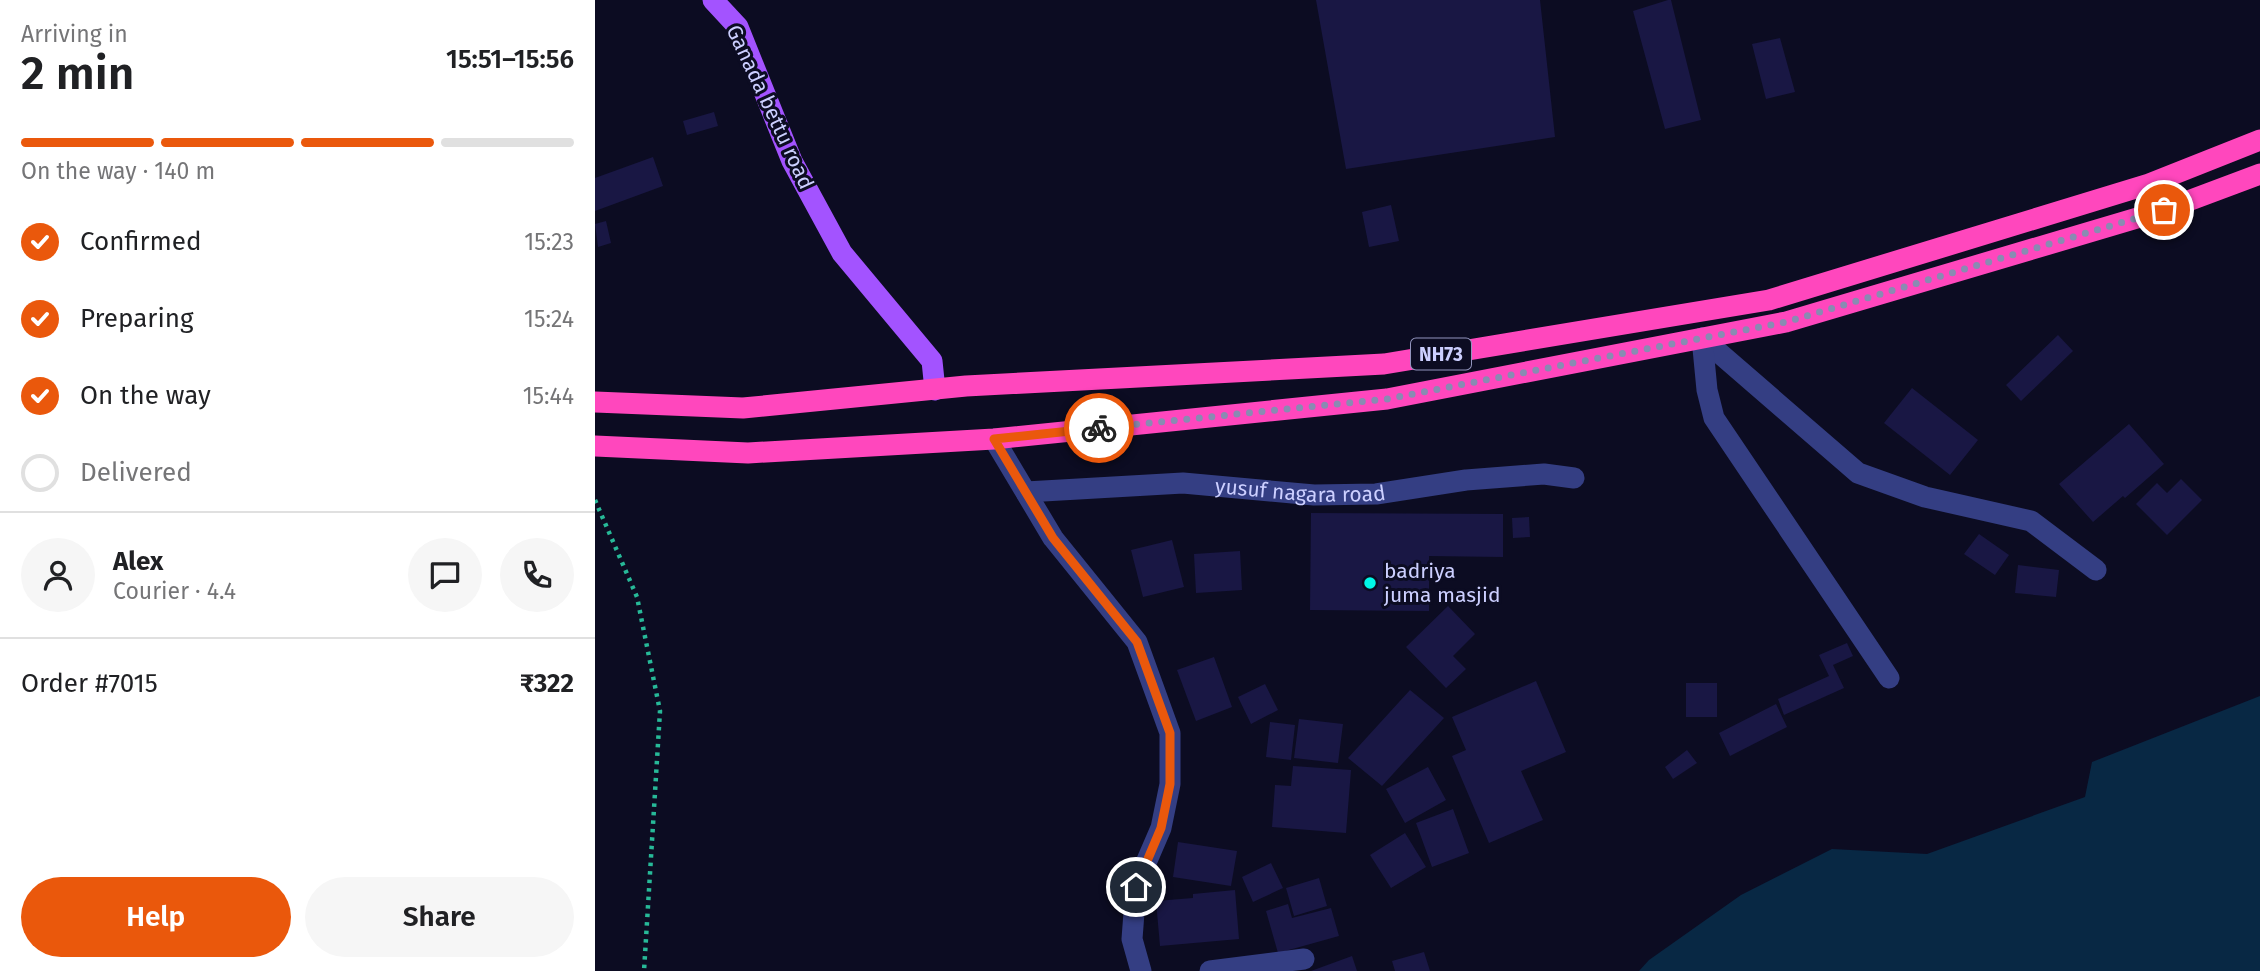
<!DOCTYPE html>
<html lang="en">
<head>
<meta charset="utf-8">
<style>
  body { margin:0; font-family:"Fira Sans",sans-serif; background:#f6f6f6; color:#202124; height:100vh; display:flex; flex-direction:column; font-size:26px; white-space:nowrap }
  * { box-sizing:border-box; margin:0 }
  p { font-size:23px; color:#757577 }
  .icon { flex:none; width:38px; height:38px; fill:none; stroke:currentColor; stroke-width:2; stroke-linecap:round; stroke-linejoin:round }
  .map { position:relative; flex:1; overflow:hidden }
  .details { display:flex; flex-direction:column; background:#fff; width:595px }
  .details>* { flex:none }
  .pin { position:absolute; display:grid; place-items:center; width:60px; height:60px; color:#fff; margin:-30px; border:4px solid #fff; border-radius:50%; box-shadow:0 2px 7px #0007 }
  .courier { position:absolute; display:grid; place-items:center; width:70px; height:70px; margin:-35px; border:5px solid #ea580c; border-radius:50%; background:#fff; color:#222; box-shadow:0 2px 9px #0007 }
  .summary em { font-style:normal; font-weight:600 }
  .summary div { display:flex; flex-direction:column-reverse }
  .summary { display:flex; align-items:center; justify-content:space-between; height:119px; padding:0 21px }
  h1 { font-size:46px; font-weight:600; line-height:52px }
  .bar { display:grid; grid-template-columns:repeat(4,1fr); gap:10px 7px; align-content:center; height:84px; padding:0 21px }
  .bar i { height:9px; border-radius:5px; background:#e0e0e0 }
  .bar .on { background:#ea580c }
  .bar p { grid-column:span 4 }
  .line { display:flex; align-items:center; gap:18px; padding:0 21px; border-top:2px solid #e0e0e0 }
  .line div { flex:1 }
  .round { display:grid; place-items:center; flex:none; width:74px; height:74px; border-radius:37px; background:#f6f6f6 }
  ol { padding:0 21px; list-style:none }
  li { display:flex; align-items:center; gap:21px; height:77px }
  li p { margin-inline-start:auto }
  li .icon { padding:7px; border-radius:50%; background:#ea580c; color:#fff; stroke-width:4 }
  li:last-child { color:#757577 }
  li i { width:38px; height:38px; border:4px solid #e0e0e0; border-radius:50% }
  .cta { display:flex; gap:14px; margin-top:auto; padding:14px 21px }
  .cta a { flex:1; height:80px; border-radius:42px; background:#ea580c; color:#fff; font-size:28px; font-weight:600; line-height:80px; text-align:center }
  .cta a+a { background:#f6f6f6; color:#202124 }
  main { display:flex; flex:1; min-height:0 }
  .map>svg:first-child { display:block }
  .water { fill:#082844 }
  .building { fill:#191744 }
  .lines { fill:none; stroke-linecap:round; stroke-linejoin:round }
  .path { stroke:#27b998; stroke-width:4.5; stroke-dasharray:3.5 5; stroke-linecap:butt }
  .minor { stroke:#343e83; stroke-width:21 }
  .major { stroke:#a353ff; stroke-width:21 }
  .highway { stroke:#ff47bd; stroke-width:21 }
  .done { stroke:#898bb2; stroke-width:7; stroke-dasharray:0 12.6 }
  .route { stroke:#ea580c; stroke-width:9 }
  .poi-dot { fill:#00f7e8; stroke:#0c0c22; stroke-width:2.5 }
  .labels { text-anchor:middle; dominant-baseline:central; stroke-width:6; stroke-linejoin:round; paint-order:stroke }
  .shield { fill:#0c0c22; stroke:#9294bd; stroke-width:2 }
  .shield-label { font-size:19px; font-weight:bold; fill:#cccfff }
  .street-label { font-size:21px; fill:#cccfff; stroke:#0c0c22 }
  .poi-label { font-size:21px; fill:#cccfff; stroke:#0c0c22; text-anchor:start }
</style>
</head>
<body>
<main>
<section class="details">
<div class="summary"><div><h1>2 min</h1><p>Arriving in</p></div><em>15:51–15:56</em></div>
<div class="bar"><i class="on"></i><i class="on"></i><i class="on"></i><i></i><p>On the way · 140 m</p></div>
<ol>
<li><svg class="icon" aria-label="check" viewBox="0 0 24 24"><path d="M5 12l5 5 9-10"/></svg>Confirmed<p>15:23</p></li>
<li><svg class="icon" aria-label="check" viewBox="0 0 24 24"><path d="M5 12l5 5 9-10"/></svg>Preparing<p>15:24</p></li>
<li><svg class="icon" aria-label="check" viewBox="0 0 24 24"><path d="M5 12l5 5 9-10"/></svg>On the way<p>15:44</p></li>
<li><i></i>Delivered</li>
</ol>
<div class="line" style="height:126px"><a class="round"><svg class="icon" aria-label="person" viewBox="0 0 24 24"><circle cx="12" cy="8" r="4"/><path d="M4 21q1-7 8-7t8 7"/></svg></a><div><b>Alex</b><p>Courier · 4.4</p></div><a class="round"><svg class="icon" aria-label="chat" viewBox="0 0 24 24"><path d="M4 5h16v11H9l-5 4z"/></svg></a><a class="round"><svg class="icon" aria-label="phone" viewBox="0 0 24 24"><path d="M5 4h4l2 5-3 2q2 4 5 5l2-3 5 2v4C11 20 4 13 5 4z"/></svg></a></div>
<div class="line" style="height:91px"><div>Order #7015</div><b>₹322</b></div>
<div class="cta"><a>Help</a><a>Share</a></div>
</section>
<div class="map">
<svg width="1665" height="971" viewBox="0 0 1665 971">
  <rect width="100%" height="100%" fill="#0c0c22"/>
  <path class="water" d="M 1665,696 L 1665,971 L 1044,971 L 1054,960 L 1146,895 L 1237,849 L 1332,854 L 1490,797 L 1497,762 Z"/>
  <path class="building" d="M 721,0 L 945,0 L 960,137 L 751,169 Z
    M 1073,0 L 1076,0 L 1106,120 L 1070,129 L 1038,11 Z
    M 1185,38 L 1200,92 L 1171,99 L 1157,44 Z
    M 119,112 L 123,126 L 92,135 L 88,121 Z
    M 58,157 L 68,186 L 0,211 L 0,178 Z
    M 796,205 L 804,241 L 774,247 L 767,212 Z
    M 11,221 L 16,243 L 3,247 L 0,224 Z
    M 1463,335 L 1478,351 L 1426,401 L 1411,385 Z
    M 1317,388 L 1383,440 L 1355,475 L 1289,423 Z
    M 1534,424 L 1569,464 L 1530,498 L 1528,496 L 1498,522 L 1464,484 Z
    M 1586,479 L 1607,500 L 1572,535 L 1541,504 L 1562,483 L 1572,493 Z
    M 716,513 L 908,514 L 908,557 L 834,556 L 834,611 L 715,610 Z
    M 934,517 L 935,537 L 918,538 L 917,518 Z
    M 1384,534 L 1414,555 L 1400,575 L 1369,554 Z
    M 577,540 L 589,587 L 548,597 L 536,550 Z
    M 645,551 L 647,590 L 601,593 L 599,554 Z
    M 1423,565 L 1464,570 L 1461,597 L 1420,593 Z
    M 853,606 L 880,634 L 858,656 L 871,669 L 851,688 L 811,647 Z
    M 1252,643 L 1258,656 L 1238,665 L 1249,688 L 1189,715 L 1183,699 L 1234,676 L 1224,655 Z
    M 619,657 L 637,707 L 601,721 L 582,670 Z
    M 941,681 L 971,752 L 926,771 L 948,820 L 894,843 L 857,756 L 871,750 L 857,717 Z
    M 1091,683 L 1122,683 L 1122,717 L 1091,717 Z
    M 670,684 L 683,710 L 656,724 L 643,697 Z
    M 815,690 L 849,718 L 787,786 L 753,758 Z
    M 1181,704 L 1192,727 L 1135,756 L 1124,733 Z
    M 704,719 L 748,724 L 743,763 L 699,758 Z
    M 675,722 L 700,725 L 696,760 L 671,757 Z
    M 1092,750 L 1102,763 L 1078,779 L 1070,767 Z
    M 698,766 L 756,770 L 751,833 L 677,827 L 680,785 L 696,786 Z
    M 833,767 L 851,800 L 810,823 L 791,789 Z
    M 858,809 L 874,853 L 837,867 L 821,823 Z
    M 810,833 L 831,867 L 796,888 L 775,855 Z
    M 583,842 L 642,851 L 636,886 L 578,877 Z
    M 676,863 L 688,888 L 658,902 L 647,877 Z
    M 724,878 L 732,906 L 699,916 L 691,888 Z
    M 640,890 L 644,939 L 565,946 L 561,901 L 598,898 L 598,894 Z
    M 693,904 L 697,918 L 736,908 L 744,936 L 683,953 L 671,911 Z
    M 829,952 L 835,971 L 800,971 L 797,961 Z
    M 757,956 L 762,971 L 716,971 Z"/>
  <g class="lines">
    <path class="path" d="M 0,500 L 42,597 L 65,711 L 49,971"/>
    <g class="minor">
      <path d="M 1107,338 L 1263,473 L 1330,497 L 1436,521 L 1501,570"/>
      <path d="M 1107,338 L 1112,390 L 1119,418 L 1294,678"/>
      <path d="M 399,439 L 458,538 L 542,642 L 575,733 L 575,784 L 566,828 L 541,886 L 537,939 L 546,971"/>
      <path id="s1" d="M 431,492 L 588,483 L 719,495 L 781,494 L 871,480 L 949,474 L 979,478"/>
      <path d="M 615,971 L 709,959"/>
    </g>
    <path class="major" d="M 118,0 L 143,27 L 197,161 L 247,253 L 337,361 L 340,390"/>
    <path class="highway" d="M 0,402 L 148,408 L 371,386 L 789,364 L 1174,300 L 1554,184 L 1665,140
      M 0,446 L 153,453 L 399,439 L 792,399 L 1191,322 L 1569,210 L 1665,174"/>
  </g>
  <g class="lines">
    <path class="done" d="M 504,428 L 792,399 L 1191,322 L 1569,210"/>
    <path class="route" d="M 504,428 L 399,439 L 458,538 L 542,642 L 575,733 L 575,784 L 566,828 L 541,887"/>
  </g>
  <circle class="poi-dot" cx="775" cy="583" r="7"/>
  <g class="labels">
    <rect class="shield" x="816" y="338.5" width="60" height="31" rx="5"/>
    <g class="shield-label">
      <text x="846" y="354">NH73</text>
    </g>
    <g class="street-label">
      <text transform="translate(175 107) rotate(65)">Ganada bettu road</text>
      <text stroke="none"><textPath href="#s1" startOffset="275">yusuf nagara road</textPath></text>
    </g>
    <g class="poi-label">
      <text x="789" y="571">badriya<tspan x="789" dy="24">juma masjid</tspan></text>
    </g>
  </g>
</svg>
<div class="pin" style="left:1569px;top:210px;background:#ea580c"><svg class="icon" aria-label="bag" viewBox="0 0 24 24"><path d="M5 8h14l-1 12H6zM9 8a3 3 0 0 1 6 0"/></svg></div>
<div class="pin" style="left:541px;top:887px;background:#1f2937"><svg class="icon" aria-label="home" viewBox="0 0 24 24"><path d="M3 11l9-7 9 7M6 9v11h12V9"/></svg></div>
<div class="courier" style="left:504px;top:428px"><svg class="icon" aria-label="bike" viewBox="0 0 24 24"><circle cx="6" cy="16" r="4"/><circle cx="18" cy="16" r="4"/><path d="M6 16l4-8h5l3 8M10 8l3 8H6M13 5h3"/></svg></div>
</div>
</main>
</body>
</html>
